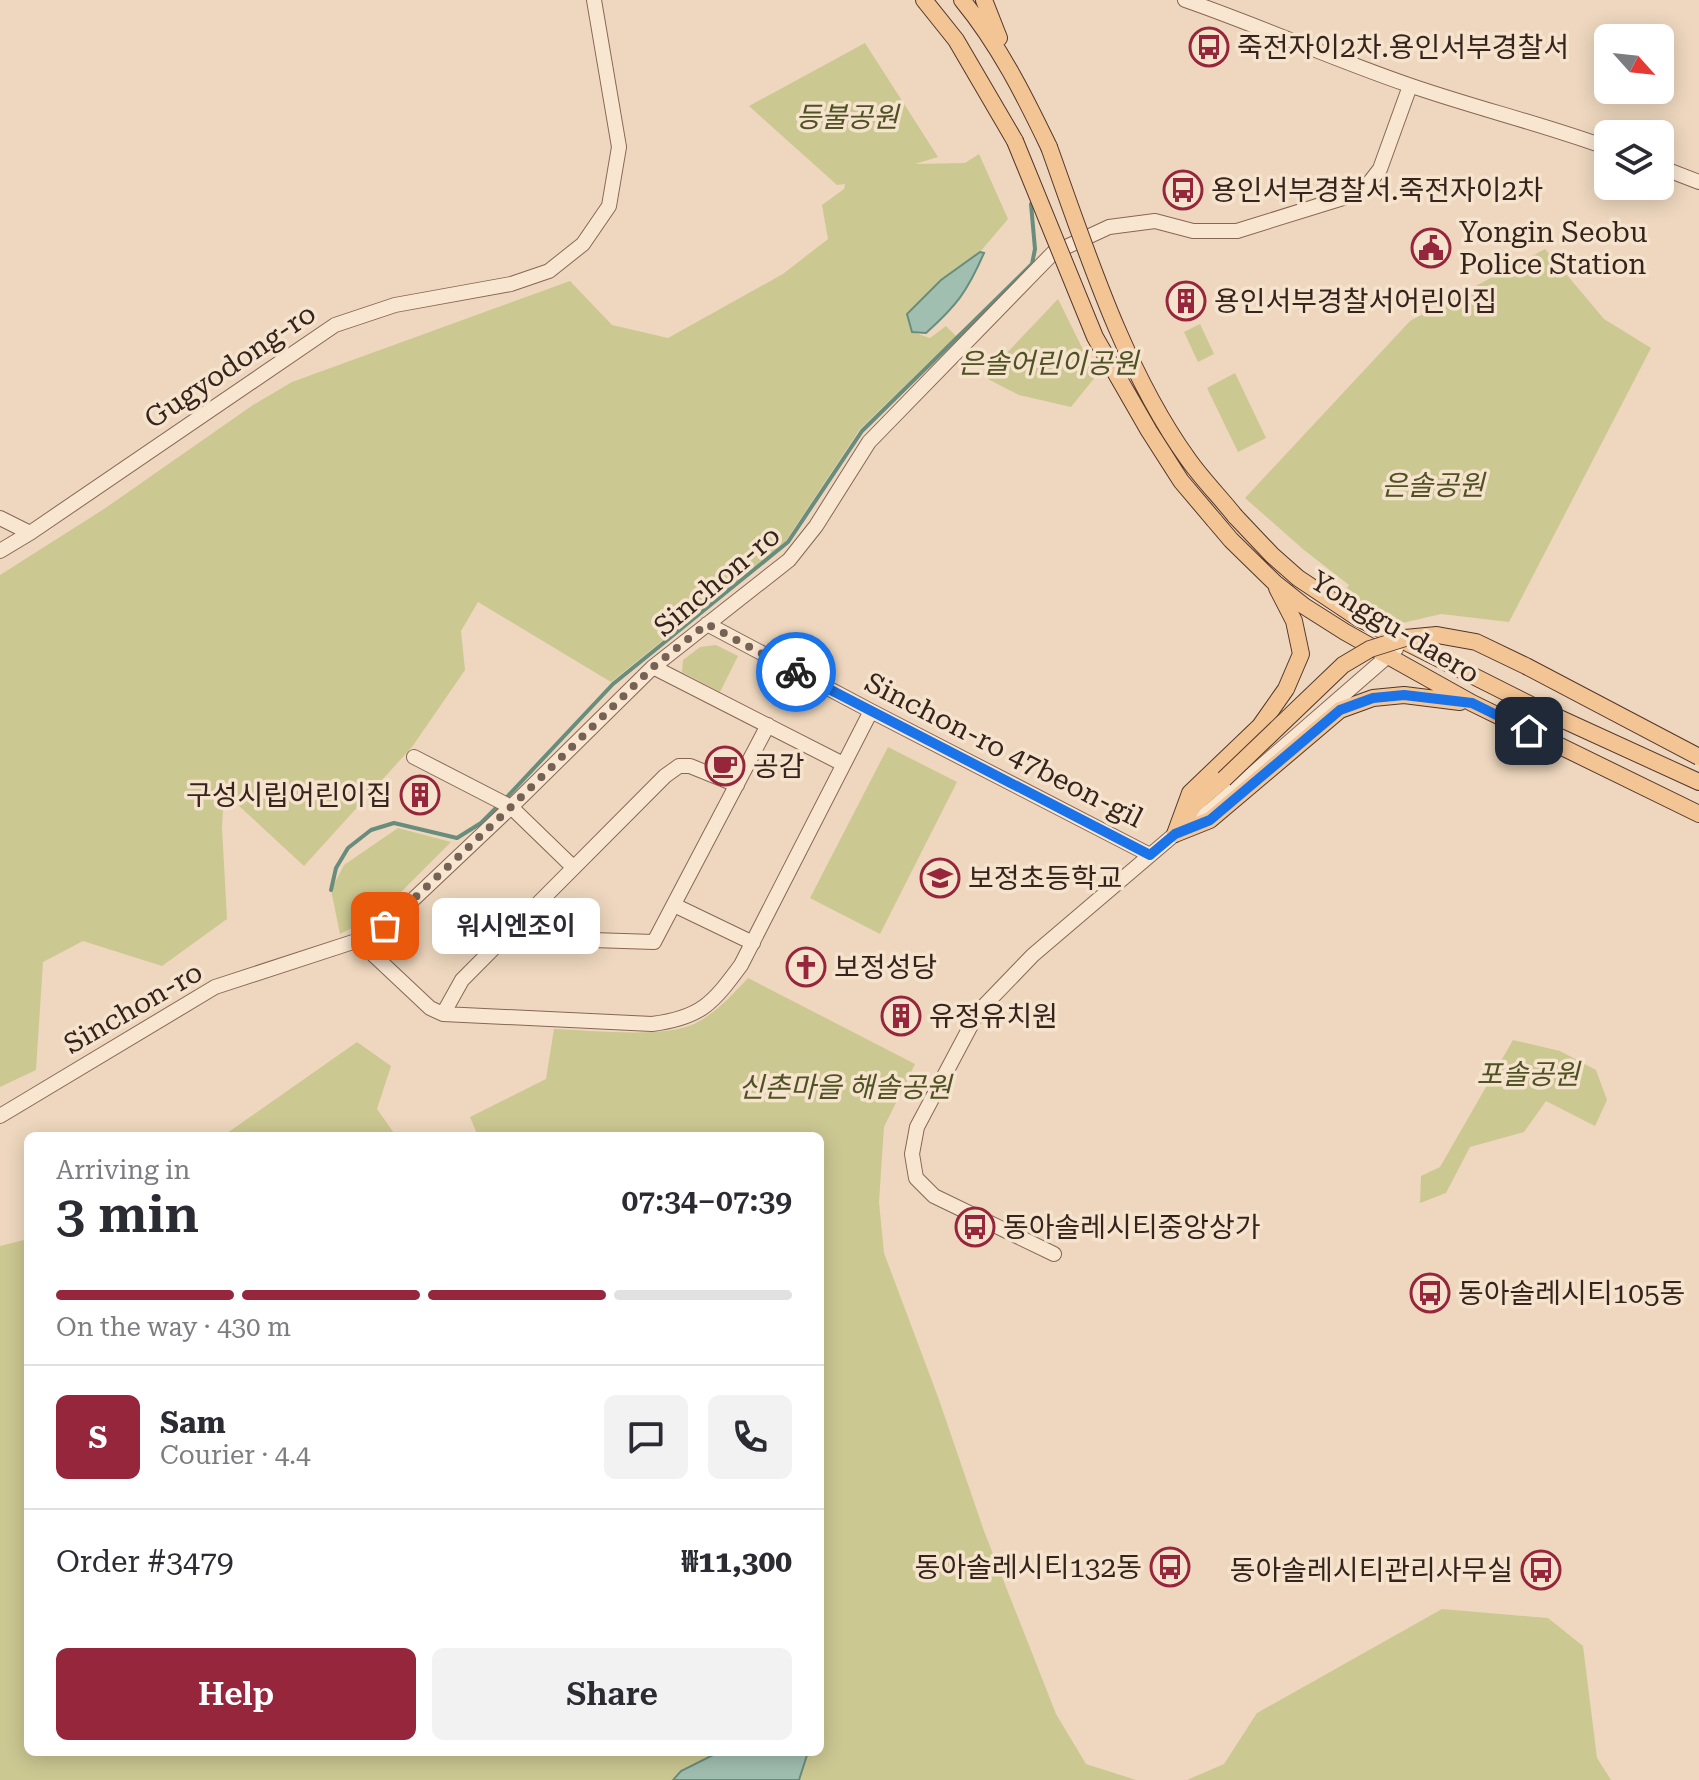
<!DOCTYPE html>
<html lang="en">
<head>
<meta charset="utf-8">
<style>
  body { margin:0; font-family:"Roboto Serif","Noto Sans KR",serif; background:#f2f2f3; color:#2b2b33; height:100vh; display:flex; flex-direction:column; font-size:30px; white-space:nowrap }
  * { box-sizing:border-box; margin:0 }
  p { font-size:26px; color:#7c7c81 }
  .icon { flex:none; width:44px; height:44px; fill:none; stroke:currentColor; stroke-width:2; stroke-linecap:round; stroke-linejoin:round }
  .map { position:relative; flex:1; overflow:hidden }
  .details { position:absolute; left:24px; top:1132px; width:800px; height:624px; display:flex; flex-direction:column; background:#fff; border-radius:12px; box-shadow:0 4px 20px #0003 }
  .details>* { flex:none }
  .needle { width:52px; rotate:117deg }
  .fabs { position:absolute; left:1594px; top:24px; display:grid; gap:16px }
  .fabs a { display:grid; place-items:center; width:80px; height:80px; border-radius:12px; background:#fff; box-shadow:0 4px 20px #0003; font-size:40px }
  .pin { position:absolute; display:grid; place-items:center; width:68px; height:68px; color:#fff; margin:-34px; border-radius:16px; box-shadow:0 4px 12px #0006 }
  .courier { position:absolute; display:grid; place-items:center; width:80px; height:80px; margin:-40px; border:6px solid #1a73e8; border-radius:50%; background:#fff; color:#222; box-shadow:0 2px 10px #0007 }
  .bubble { position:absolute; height:56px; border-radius:12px; background:#fff; box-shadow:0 4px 20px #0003; font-size:26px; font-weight:600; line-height:56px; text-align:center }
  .overview em { font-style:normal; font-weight:600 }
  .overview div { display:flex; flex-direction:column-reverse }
  .overview { display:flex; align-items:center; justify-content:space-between; height:136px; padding:0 32px }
  h1 { font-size:52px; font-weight:600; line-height:60px }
  .bar { display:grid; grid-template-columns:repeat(4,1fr); gap:12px 8px; align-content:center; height:96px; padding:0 32px }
  .bar i { height:10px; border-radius:6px; background:#e1e1e2 }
  .bar .on { background:#96263b }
  .bar p { grid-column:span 4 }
  .line { display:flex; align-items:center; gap:20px; padding:0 32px; border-top:2px solid #e1e1e2 }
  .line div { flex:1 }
  .round { display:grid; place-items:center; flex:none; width:84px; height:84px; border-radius:12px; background:#f2f2f3 }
  .action { display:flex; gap:16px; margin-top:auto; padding:16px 32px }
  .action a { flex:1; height:92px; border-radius:12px; background:#96263b; color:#fff; font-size:32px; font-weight:600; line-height:92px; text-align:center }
  .action a+a { background:#f2f2f3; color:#2b2b33 }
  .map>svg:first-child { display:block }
  .green { fill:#ccc892 }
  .water { fill:#a1bfb1; stroke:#698d7d; stroke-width:2 }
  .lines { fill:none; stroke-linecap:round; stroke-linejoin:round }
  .stream { stroke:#698d7d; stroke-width:4 }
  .minor-casing { stroke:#866757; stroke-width:16 }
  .major-casing { stroke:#53372b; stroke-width:18 }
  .minor { stroke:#f9e6d1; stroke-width:14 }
  .major { stroke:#f3c494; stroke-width:16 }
  .major-bridge-casing { stroke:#53372b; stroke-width:18; stroke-linecap:butt }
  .major-bridge { stroke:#f3c494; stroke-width:16 }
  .done { stroke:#766255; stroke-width:8; stroke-dasharray:0 14.4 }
  .route { stroke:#1a73e8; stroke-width:10 }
  .labels { text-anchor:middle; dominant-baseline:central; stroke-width:7; stroke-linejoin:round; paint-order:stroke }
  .poi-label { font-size:28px; fill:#35231c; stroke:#f5e3cd; text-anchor:start }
  .park-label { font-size:28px; font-style:italic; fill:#4f5222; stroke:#f5e3cd }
  .street-label { font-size:28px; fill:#35231c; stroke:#f5e3cd }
</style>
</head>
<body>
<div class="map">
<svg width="1699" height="1780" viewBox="0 0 1699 1780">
  <rect width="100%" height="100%" fill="#eed7be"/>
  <path class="green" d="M 865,43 L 938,157 L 915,164 L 965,163 L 979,154 L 1008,219 L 980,252 L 941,280 L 908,314 L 912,332 L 930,338 L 946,326 L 956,336 L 860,429 L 785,542 L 611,682 L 478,602 L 461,631 L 465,670 L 412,747 L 304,866 L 224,792 L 222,828 L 227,919 L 162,966 L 83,941 L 43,962 L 36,1070 L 0,1087 L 0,575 L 104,509 L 253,405 L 292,382 L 570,281 L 612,325 L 668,338 L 783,274 L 828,239 L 822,205 L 844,189 L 845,184 L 837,185 L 749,106 Z
    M 1545,249 L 1604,319 L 1651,348 L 1509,622 L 1441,614 L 1394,625 L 1344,592 L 1349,585 L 1304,550 L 1245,498 L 1410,321 Z
    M 1058,299 L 1096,376 L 1071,407 L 1019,395 L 984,377 Z
    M 1200,324 L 1214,354 L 1198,362 L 1184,332 Z
    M 1235,373 L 1266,438 L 1238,452 L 1207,388 Z
    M 716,645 L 738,656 L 720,692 L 682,672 L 683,660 L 700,647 Z
    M 888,747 L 957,782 L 880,934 L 810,898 Z
    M 398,828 L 451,842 L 379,914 L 340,934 L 331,890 L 344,865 Z
    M 748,978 L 915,1064 L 884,1127 L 879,1202 L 884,1253 L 938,1397 L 984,1531 L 1056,1714 L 1086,1764 L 1136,1780 L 0,1780 L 0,1246 L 28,1239 L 28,1752 L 820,1752 L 820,1136 L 478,1136 L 470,1117 L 546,1079 L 554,1029 C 591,1030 665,1039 696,1023 C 716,1013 733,994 748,978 Z
    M 1513,1040 L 1560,1051 L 1596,1070 L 1607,1100 L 1595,1126 L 1546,1101 L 1524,1132 L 1470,1147 L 1446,1193 L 1420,1203 L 1421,1176 L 1440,1167 Z
    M 357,1042 L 391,1066 L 377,1109 L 396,1136 L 223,1136 Z
    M 1442,1609 L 1548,1618 L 1583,1646 L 1597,1758 L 1611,1780 L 1187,1780 L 1224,1764 L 1257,1713 Z"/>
  <path class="water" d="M 980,252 L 984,253 C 967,292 957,305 926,333 L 912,332 L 907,314 L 941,280 Z
    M 719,1752 L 806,1752 L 807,1755 L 799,1780 L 673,1780 L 681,1771 Z"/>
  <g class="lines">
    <path class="stream" d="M 505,799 L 613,684 L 788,542 L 862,431 L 1032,264 L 1035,249 L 1031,204
      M 331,890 L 336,868 L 348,848 L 371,830 L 394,823 L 457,838 L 481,823 L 499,805"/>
    <defs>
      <path id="minor" d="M 1185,0 C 1260,26 1333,59 1409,85 C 1475,108 1543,124 1608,148
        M 1660,167 L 1699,182
        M 0,518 L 30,533
        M 0,551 L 30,533 L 335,325 L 395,305 L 511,284 L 549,271 L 583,244 L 609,206 L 619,147 L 594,0
        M 707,624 L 871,711 L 1150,855
        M 653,667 L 843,764
        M 414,757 L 511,807 L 573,867
        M 674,905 L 753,943
        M 504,937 L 654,942 L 768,725
        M 364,946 L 511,807 L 653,667 L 789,560 L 816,526 L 869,442 L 1053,253 L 1109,227 L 1155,221 L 1193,231 L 1237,231 L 1343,198 L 1366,187 L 1380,169 L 1410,86
        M 443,1014 L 462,980 L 665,776 L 679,766 L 690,766 L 737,785
        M 0,1116 L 215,987 L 353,942 L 364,946 L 430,1008 L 443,1014 L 652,1024 C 701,1018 713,1003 741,965 L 871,711
        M 1054,1254 L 934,1196 L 916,1178 L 912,1154 L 917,1127 L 978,1012 L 1033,955 L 1175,834 L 1212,809 L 1396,649"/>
      <path id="major" d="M 924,0 L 956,40 L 1015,141
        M 962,0 C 999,45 1024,95 1049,147
        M 984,0 L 999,38
        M 1235,516 L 1272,555 L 1298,578 L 1358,618 L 1535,707 L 1699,782
        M 1214,520 L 1231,540 L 1275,583 L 1304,606 L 1345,632 L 1472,703 L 1699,814
        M 1187,816 L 1194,805 L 1224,779
        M 1175,834 L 1210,820 L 1340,710 L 1373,698 L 1404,695 L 1460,702
        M 1175,834 L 1190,793 L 1260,726 L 1286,689 L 1301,654 L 1294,621 L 1277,588"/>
    </defs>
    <use href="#minor" class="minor-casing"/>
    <use href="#major" class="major-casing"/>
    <use href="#minor" class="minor"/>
    <use href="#major" class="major"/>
    <defs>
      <path id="major-bridge" d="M 1015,141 L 1095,337 L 1149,431 L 1181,481 L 1214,520
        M 1049,147 C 1086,250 1124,370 1188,459 C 1202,479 1220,497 1235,516
        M 1224,779 L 1343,665 L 1370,649 L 1405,638 L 1437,635 L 1476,642 L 1526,666 L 1699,757"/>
    </defs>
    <use href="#major-bridge" class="major-bridge-casing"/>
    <use href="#major-bridge" class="major-bridge"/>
  </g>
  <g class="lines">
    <path class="done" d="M 385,926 L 511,807 L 653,667 L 707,624 L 796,672"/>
    <path class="route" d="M 796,672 L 1150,855 L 1175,834 L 1210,820 L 1340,710 L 1373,698 L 1404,695 L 1472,703 L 1529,731"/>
  </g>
  <defs>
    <symbol id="bus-ring" viewBox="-11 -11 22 22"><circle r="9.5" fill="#f5e3cd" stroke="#96263b" stroke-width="1.5"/><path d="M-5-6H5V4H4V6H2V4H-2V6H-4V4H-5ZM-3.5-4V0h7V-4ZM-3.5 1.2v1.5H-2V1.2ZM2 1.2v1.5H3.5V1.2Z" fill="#96263b"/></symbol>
    <symbol id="civic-ring" viewBox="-11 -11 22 22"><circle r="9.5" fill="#f5e3cd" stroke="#96263b" stroke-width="1.5"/><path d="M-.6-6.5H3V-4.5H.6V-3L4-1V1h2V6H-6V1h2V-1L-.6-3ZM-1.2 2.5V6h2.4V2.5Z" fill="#96263b"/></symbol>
    <symbol id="building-ring" viewBox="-11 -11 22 22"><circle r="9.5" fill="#f5e3cd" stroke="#96263b" stroke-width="1.5"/><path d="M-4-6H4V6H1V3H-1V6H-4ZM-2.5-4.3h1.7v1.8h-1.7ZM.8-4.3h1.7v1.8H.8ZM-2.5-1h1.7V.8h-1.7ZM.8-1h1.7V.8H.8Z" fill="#96263b"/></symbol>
    <symbol id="cafe-ring" viewBox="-11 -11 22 22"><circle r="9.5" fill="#f5e3cd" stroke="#96263b" stroke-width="1.5"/><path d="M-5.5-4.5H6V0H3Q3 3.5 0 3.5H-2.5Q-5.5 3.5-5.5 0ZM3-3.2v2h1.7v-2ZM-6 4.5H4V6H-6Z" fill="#96263b"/></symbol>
    <symbol id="school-ring" viewBox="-11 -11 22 22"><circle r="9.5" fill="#f5e3cd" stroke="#96263b" stroke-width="1.5"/><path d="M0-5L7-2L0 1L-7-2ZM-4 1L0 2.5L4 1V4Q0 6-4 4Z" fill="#96263b"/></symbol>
    <symbol id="church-ring" viewBox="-11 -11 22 22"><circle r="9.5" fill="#f5e3cd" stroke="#96263b" stroke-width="1.5"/><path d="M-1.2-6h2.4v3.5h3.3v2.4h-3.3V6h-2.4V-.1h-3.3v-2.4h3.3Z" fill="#96263b"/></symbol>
  </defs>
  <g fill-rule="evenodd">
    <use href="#bus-ring" x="1187" y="25" width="44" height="44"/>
    <use href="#bus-ring" x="1161" y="168" width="44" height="44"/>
    <use href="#civic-ring" x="1409" y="226" width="44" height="44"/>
    <use href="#building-ring" x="1164" y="279" width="44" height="44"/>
    <use href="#cafe-ring" x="703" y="744" width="44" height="44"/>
    <use href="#building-ring" x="398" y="773" width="44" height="44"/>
    <use href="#school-ring" x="918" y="856" width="44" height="44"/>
    <use href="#church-ring" x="784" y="945" width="44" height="44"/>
    <use href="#building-ring" x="879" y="994" width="44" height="44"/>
    <use href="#bus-ring" x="953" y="1205" width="44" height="44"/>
    <use href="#bus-ring" x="1408" y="1271" width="44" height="44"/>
    <use href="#bus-ring" x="1148" y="1545" width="44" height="44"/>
    <use href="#bus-ring" x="1519" y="1548" width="44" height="44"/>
  </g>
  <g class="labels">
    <g class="poi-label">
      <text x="1237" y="47">죽전자이2차.용인서부경찰서</text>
      <text x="1211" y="190">용인서부경찰서.죽전자이2차</text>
      <text x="1459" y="232">Yongin Seobu<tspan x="1459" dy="32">Police Station</tspan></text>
      <text x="1214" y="301">용인서부경찰서어린이집</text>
      <text x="753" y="766">공감</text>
      <text x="392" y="795" text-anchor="end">구성시립어린이집</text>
      <text x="968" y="878">보정초등학교</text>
      <text x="834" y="967">보정성당</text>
      <text x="929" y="1016">유정유치원</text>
      <text x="1003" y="1227">동아솔레시티중앙상가</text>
      <text x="1458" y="1293">동아솔레시티105동</text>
      <text x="1142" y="1567" text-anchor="end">동아솔레시티132동</text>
      <text x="1513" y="1570" text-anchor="end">동아솔레시티관리사무실</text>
    </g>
    <g class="park-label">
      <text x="847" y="117">등불공원</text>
      <text x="1048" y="363">은솔어린이공원</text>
      <text x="1433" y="485">은솔공원</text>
      <text x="1528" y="1074">포솔공원</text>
      <text x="845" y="1087">신촌마을 해솔공원</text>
    </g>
    <g class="street-label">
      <text transform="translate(230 366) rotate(-34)">Gugyodong-ro</text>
      <text transform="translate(717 581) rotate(-40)">Sinchon-ro</text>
      <text transform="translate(1395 627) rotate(31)">Yonggu-daero</text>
      <text transform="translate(1004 750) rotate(27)">Sinchon-ro 47beon-gil</text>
      <text transform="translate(133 1008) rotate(-30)">Sinchon-ro</text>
    </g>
  </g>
</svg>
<div class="fabs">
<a><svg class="needle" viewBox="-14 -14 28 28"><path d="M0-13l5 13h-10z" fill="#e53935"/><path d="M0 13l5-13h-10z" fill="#7c7c81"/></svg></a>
<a><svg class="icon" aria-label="layers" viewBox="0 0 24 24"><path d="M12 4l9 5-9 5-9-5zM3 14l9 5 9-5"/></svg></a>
</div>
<div class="pin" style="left:385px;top:926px;background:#ea580c"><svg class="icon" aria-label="bag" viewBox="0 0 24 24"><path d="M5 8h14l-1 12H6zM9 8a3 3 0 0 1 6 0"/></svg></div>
<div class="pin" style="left:1529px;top:731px;background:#1f2937"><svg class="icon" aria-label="home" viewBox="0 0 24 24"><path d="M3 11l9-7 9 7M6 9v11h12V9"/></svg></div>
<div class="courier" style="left:796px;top:672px"><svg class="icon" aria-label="bike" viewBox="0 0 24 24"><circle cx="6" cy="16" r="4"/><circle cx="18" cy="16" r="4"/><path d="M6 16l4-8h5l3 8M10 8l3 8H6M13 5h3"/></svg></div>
<div class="bubble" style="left:432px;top:898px;width:168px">워시엔조이</div>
<section class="details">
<div class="overview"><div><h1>3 min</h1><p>Arriving in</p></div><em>07:34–07:39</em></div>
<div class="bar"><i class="on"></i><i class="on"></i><i class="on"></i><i></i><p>On the way · 430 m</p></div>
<div class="line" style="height:144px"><b class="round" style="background:#96263b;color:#fff">S</b><div><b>Sam</b><p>Courier · 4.4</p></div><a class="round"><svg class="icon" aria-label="chat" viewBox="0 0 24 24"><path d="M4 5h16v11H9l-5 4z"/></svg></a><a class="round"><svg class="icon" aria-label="phone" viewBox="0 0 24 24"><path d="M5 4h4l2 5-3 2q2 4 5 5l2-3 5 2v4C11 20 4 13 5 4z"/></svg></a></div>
<div class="line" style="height:104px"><div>Order #3479</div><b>₩11,300</b></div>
<div class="action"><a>Help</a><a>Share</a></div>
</section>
</div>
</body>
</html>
